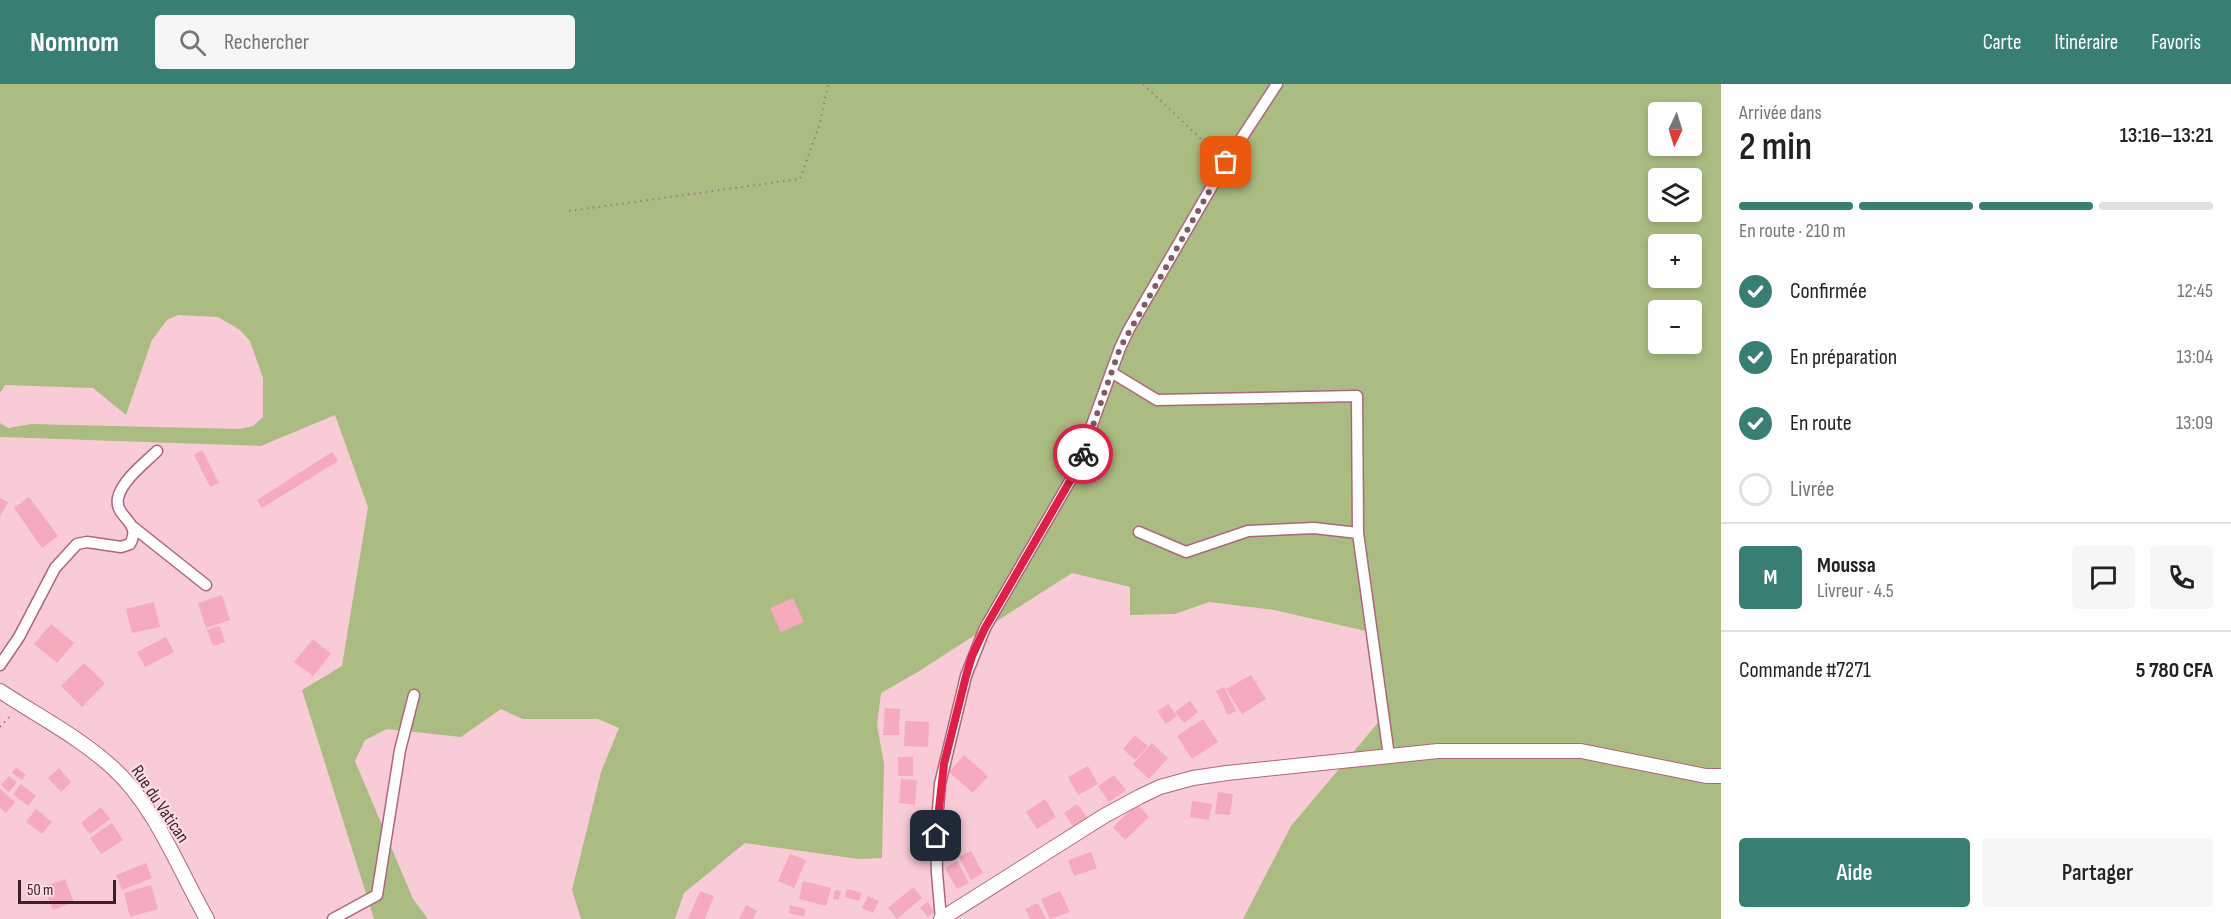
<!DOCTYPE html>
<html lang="fr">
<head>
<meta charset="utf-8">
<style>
  body { margin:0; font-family:"Sofia Sans Condensed",sans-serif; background:#f6f6f6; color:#222; height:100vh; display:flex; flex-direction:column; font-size:22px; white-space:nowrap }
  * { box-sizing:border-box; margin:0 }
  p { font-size:20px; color:#767676 }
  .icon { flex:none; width:33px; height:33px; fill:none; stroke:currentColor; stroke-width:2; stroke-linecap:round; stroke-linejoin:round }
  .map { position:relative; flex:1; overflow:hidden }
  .side { display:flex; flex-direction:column; background:#fff; width:510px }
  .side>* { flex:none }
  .needle { width:39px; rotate:184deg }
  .tools { position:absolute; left:1648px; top:18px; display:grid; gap:12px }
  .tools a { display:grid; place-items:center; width:54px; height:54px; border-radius:6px; background:#fff; box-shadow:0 3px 9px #0003; font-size:30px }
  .scale { position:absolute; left:18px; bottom:15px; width:98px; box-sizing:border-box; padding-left:6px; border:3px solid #3d2028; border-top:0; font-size:16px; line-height:21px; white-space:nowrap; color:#3d2028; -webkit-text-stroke:4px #fddde5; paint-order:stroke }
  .pin { position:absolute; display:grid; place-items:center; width:51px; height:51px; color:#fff; margin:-26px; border-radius:12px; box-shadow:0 3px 9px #0006 }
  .courier { position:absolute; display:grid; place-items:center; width:60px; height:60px; margin:-30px; border:4px solid #e11d48; border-radius:50%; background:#fff; color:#222; box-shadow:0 2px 8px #0007 }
  .head em { font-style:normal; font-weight:600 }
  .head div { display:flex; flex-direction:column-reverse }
  .head { display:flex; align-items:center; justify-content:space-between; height:102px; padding:0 18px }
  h1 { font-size:39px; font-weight:600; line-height:45px }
  .bar { display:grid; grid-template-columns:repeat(4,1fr); gap:9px 6px; align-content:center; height:72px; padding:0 18px }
  .bar i { height:8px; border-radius:4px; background:#e0e0e0 }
  .bar .selected { background:#397e73 }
  .bar p { grid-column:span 4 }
  .line { display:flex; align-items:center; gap:15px; padding:0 18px; border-top:2px solid #e0e0e0 }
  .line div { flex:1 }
  .round { display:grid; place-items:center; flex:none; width:63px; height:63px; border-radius:6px; background:#f6f6f6 }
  ol { padding:0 18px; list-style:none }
  li { display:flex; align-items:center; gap:18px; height:66px }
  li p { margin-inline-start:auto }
  li .icon { padding:6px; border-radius:50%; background:#397e73; color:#fff; stroke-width:4 }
  li:last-child { color:#767676 }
  li i { width:33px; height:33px; border:3px solid #e0e0e0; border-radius:50% }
  .button { display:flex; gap:12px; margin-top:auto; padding:12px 18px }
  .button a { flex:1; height:69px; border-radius:6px; background:#397e73; color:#fff; font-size:24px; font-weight:600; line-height:69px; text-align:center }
  .button a+a { background:#f6f6f6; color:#222 }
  header { display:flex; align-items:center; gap:36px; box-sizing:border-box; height:84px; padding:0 30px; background:#397e73; color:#fff }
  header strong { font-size:28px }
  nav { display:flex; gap:33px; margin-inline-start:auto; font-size:21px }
  .search { width:420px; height:54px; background:#f6f6f6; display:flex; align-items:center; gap:15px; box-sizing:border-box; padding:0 21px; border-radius:6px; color:#767676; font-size:22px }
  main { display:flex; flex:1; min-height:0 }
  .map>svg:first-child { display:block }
  .green { fill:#abbc82; fill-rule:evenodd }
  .building { fill:#f5aabe }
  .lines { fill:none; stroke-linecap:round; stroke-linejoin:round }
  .minor-casing { stroke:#ac677b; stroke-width:13 }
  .tertiary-casing { stroke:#ac677b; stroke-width:16 }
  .path { stroke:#9f7983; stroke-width:2; stroke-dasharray:1.5 4.5; stroke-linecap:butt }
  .minor { stroke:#fff; stroke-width:10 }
  .tertiary { stroke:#fff; stroke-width:14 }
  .done { stroke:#7f5c65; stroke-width:6; stroke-dasharray:0 10.8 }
  .route { stroke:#e11d48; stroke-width:8 }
  .labels { text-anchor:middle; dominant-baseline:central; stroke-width:4.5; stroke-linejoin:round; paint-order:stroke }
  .street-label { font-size:18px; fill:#3d2028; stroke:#fddde5 }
</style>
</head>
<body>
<header>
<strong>Nomnom</strong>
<div class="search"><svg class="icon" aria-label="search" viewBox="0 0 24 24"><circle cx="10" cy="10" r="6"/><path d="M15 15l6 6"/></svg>Rechercher</div>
<nav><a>Carte</a><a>Itinéraire</a><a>Favoris</a></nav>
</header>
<main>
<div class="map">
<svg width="1721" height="835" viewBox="0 0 1721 835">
  <rect width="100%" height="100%" fill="#f9cbd7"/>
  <path class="green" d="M 0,0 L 1721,0 L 1721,684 L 1707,691 L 1721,692 L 1721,835 L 1243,835 L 1291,742 L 1387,628 L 1370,548 L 1274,526 L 1209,518 L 1175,530 L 1130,531 L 1130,503 L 1072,489 L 916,589 L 881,609 L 877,641 L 884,680 L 882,774 L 859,775 L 745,759 L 684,809 L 675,835 L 581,835 L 572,806 L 601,688 L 619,644 L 598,635 L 523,635 L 501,625 L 461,653 L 387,645 L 365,656 L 355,677 L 413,815 L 428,835 L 374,835 L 302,606 L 342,582 L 368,423 L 335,331 L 261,362 L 0,353 L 0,339 L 8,344 L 31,340 L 240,345 L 253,342 L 263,333 L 263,294 L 250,257 L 240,246 L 218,233 L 178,231 L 167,236 L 152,256 L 126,331 L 93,304 L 5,301 L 0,309 ZM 1659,28 L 1692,28 L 1692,62 L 1659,62 ZM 1659,94 L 1692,94 L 1692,128 L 1659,128 ZM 1659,160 L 1692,160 L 1692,194 L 1659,194 ZM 1659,226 L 1692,226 L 1692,260 L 1659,260 Z"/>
  <path class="building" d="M 202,366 L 219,399 L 210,403 L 194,371 Z
    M 332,368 L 338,377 L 262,424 L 257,416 Z
    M 29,413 L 58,452 L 42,464 L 14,424 Z
    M 0,414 L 8,418 L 0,433 Z
    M 222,511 L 230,536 L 206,544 L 198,519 Z
    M 793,514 L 804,538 L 781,548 L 770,524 Z
    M 154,518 L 160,543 L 132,549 L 126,525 Z
    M 51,540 L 74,559 L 57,579 L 34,560 Z
    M 220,542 L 225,558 L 213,562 L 207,546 Z
    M 166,553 L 174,568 L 145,583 L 137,568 Z
    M 313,555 L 331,570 L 313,592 L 294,578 Z
    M 84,579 L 105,599 L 82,623 L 61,602 Z
    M 1251,591 L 1266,615 L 1242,630 L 1226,605 Z
    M 1224,603 L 1236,627 L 1228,631 L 1216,607 Z
    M 1190,617 L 1198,628 L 1184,639 L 1175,628 Z
    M 1168,620 L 1177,632 L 1166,640 L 1157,627 Z
    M 885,624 L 900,625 L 899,651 L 883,651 Z
    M 1203,635 L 1218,658 L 1192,675 L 1177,652 Z
    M 905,637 L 929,638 L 928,663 L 904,662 Z
    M 1135,651 L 1148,662 L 1135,676 L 1123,665 Z
    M 1152,659 L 1168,674 L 1149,695 L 1133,680 Z
    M 964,671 L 988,692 L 973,709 L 949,688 Z
    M 898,673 L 913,673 L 913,692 L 898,692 Z
    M 1088,682 L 1098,700 L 1078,711 L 1068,693 Z
    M 16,683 L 26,691 L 22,696 L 12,689 Z
    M 59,684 L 71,698 L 61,708 L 48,694 Z
    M 1114,691 L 1126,706 L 1109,718 L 1098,702 Z
    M 9,692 L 17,698 L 9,708 L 1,701 Z
    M 901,695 L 917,696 L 915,721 L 899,719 Z
    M 21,700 L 36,712 L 28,722 L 13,710 Z
    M 0,705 L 15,718 L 6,729 L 0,724 Z
    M 1218,708 L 1233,710 L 1230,731 L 1215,730 Z
    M 1045,715 L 1056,733 L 1037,745 L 1026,728 Z
    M 1192,717 L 1212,720 L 1209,736 L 1190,733 Z
    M 1077,720 L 1087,733 L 1073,742 L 1064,729 Z
    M 1137,720 L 1149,733 L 1125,756 L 1113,743 Z
    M 101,723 L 110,735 L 90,750 L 81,739 Z
    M 36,725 L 52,738 L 42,750 L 26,738 Z
    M 112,739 L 123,756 L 101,770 L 90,754 Z
    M 971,767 L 983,789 L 971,796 L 959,773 Z
    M 1091,768 L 1097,784 L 1074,792 L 1068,776 Z
    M 790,770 L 806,776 L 794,804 L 778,797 Z
    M 957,777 L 969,799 L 957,805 L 945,784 Z
    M 146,779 L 152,794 L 122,806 L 116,791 Z
    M 65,795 L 74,818 L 53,826 L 44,803 Z
    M 803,797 L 831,804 L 826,822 L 799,815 Z
    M 151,801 L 158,825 L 130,833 L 124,809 Z
    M 913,803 L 922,814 L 897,835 L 888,824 Z
    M 847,805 L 862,809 L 859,817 L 845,813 Z
    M 835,806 L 841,807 L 839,816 L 833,815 Z
    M 700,807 L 714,812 L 705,835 L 688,835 Z
    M 1060,807 L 1070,828 L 1050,835 L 1041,815 Z
    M 868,812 L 879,817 L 873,829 L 862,824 Z
    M 927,818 L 935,828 L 928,833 L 920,824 Z
    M 1038,819 L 1046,835 L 1030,835 L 1025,825 Z
    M 746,821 L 757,827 L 753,835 L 739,835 Z
    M 790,821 L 806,825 L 804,833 L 789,829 Z"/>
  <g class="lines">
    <defs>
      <path id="minor" d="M 1111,288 L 1157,316 L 1357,312 L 1358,449 L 1389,672
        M 133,443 L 206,501
        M 1139,448 L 1186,468 L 1248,447 L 1314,444 L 1358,449
        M 0,581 L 19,553 L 55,484 L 77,460 L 87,458 L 121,463 L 130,460 C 143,437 114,434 118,414 C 122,396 145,379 157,367
        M 333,835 L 377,811 L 400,666 L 414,611
        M 941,835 L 937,789 L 936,752 L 940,700 L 966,592 L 985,544 L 1074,390 L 1120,264 L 1129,245 L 1226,78 L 1277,0"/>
      <path id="tertiary" d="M 0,607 C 38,632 79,653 113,684 C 155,722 179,786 207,835
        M 941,835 L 1104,732 L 1139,713 L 1160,703 L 1193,694 L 1227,689 L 1438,667 L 1581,667 L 1706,692 L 1721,692"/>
    </defs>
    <use href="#minor" class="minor-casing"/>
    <use href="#tertiary" class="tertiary-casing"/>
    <path class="path" d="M 1143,0 L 1217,70
      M 569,127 L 800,95 L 820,39 L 828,0
      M 0,643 L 12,630"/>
    <use href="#minor" class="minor"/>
    <use href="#tertiary" class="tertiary"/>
  </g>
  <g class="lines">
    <path class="done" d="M 1083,370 L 1120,264 L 1226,78"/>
    <path class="route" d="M 936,752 L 944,680 L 966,592 L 972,572 L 985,544 L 1074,390 L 1083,370"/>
  </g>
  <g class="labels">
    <g class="street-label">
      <text transform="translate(160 720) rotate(56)">Rue du Vatican</text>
    </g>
  </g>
</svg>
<div class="tools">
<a><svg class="needle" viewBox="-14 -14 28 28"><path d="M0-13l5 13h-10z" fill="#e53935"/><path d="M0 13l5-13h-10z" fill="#767676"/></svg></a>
<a><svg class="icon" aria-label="layers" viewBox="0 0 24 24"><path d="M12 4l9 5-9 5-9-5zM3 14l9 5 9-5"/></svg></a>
<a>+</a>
<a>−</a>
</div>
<div class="scale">50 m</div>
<div class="pin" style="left:1226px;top:78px;background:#ea580c"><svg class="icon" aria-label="bag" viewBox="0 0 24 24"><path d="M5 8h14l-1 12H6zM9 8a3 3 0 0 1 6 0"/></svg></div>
<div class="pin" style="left:936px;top:752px;background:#1f2937"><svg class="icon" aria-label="home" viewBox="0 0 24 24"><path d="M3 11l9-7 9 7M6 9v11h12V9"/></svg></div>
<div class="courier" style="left:1083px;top:370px"><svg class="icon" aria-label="bike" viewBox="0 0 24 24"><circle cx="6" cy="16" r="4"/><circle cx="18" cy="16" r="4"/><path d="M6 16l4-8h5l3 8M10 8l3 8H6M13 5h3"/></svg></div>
</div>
<section class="side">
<div class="head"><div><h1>2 min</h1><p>Arrivée dans</p></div><em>13:16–13:21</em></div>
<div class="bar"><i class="selected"></i><i class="selected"></i><i class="selected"></i><i></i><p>En route · 210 m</p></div>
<ol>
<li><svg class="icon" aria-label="check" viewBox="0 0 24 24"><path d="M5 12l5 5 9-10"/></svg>Confirmée<p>12:45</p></li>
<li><svg class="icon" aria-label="check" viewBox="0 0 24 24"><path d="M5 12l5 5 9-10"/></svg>En préparation<p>13:04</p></li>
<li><svg class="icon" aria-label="check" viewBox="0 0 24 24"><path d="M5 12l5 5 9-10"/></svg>En route<p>13:09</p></li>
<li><i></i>Livrée</li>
</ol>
<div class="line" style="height:108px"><b class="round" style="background:#397e73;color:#fff">M</b><div><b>Moussa</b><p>Livreur · 4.5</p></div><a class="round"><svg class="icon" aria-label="chat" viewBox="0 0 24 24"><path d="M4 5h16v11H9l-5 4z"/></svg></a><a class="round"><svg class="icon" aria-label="phone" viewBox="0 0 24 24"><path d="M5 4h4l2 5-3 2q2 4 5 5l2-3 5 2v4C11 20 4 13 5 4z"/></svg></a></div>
<div class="line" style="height:78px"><div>Commande #7271</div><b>5 780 CFA</b></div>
<div class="button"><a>Aide</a><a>Partager</a></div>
</section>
</main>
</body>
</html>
